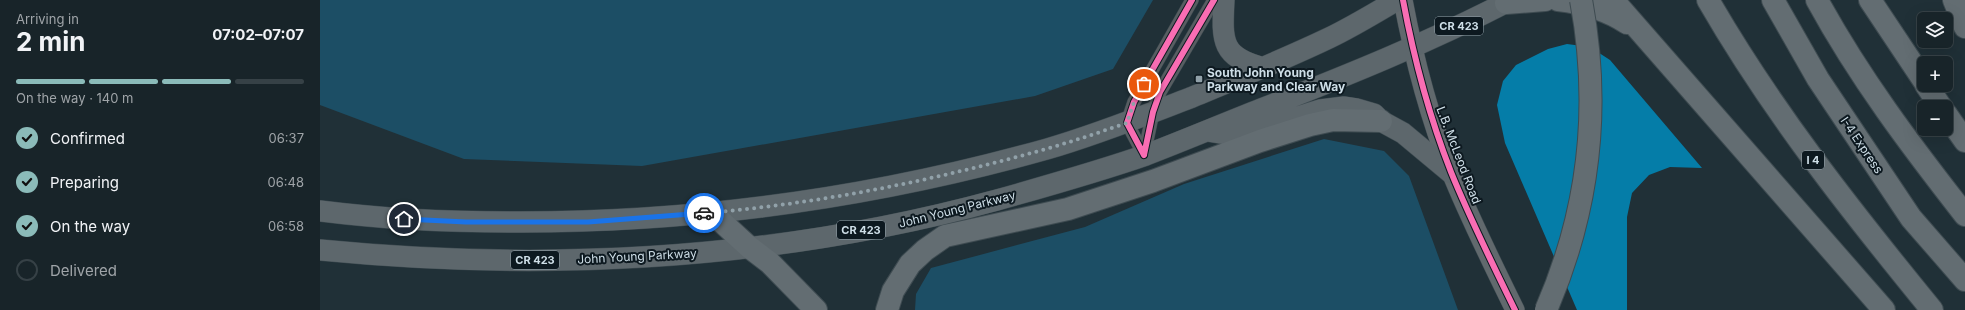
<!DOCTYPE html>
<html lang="en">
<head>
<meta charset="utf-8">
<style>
  body { margin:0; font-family:Inter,sans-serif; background:#253035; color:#f1f3f6; height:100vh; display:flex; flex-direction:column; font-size:15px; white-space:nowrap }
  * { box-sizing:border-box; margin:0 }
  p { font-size:13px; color:#9fa4a8 }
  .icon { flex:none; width:22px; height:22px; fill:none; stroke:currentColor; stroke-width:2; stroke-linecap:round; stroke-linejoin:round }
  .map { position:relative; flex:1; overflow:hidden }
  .sheet { display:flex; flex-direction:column; background:#182429; width:320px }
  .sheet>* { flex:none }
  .fabs { position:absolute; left:1597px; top:12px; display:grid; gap:8px }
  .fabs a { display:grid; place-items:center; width:36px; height:36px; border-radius:6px; background:#182429; box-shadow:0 4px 16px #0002,0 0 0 1px #364146; font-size:20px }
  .pin { position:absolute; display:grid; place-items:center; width:34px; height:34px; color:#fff; margin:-17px; border:2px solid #fff; border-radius:50%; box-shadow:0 1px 4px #0007 }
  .courier { position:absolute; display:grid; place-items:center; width:40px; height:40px; margin:-20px; border:3px solid #1a73e8; border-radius:50%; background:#fff; color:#222; box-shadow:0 1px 5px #0007 }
  .overview em { font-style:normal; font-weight:700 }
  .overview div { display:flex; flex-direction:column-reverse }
  .overview { display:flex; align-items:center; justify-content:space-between; height:68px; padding:0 16px }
  h1 { font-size:26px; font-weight:700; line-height:30px }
  .bar { display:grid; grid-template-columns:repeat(4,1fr); gap:6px 4px; align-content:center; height:48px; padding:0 16px }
  .bar i { height:5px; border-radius:3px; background:#364146 }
  .bar .current { background:#8bbbb9 }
  .bar p { grid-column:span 4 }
  ol { padding:0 16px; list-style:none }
  li { display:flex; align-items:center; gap:12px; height:44px }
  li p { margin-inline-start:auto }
  li .icon { padding:4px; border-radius:50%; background:#8bbbb9; color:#111; stroke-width:4 }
  li:last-child { color:#9fa4a8 }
  li i { width:22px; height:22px; border:2px solid #364146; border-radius:50% }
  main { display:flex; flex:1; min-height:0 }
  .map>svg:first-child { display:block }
  .green { fill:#1c4e65 }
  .water { fill:#057da8 }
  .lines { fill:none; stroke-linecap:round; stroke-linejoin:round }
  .street-casing { stroke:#3e4b51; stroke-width:14 }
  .secondary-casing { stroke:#3e4b51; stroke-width:20 }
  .primary-casing { stroke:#3e4b51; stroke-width:22 }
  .highway-casing { stroke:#3e4b51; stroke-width:24 }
  .street { stroke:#585e62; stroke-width:13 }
  .secondary { stroke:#61696d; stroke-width:19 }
  .primary { stroke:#5d676c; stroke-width:21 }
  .highway { stroke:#636d72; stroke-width:22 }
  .highway-bridge-casing { stroke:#3e4b51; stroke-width:24; stroke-linecap:butt }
  .highway-bridge { stroke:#636d72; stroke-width:22 }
  .cycleway-casing { stroke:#0d1920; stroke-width:8 }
  .cycleway { stroke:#f96db3; stroke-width:6 }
  .done { stroke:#91a1a9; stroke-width:4; stroke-dasharray:0 7.2 }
  .route { stroke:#1a73e8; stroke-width:5 }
  .poi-dot { fill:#91a1a9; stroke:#0d1920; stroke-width:1.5 }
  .labels { text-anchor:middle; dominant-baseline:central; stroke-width:4; stroke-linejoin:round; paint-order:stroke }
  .shield { fill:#0d1920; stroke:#94a3ab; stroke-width:1 }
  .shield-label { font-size:11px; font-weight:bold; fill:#cedee7 }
  .poi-label { font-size:12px; font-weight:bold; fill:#cedee7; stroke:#0d1920; text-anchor:start }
  .street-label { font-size:12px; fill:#cedee7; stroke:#0d1920 }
</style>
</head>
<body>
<main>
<section class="sheet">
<div class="overview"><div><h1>2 min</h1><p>Arriving in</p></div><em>07:02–07:07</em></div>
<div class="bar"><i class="current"></i><i class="current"></i><i class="current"></i><i></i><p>On the way · 140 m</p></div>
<ol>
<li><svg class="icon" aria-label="check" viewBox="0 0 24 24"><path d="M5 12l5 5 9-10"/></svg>Confirmed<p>06:37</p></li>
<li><svg class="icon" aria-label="check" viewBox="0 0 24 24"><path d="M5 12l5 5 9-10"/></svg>Preparing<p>06:48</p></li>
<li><svg class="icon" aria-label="check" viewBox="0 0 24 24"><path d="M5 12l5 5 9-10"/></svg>On the way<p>06:58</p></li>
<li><i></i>Delivered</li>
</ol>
</section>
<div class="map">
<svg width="1645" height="310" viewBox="0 0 1645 310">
  <rect width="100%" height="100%" fill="#203037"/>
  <path class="green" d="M 0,0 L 833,0 L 793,69 L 715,96 L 322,166 L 144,159 L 0,105 Z
    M 1004,139 L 1064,151 L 1089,176 L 1138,310 L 595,310 L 596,294 L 611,268 L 765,227 L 864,184 Z"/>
  <path class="water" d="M 1247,44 L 1270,47 L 1290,60 L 1382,168 L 1350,167 L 1329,175 L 1312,193 L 1307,217 L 1307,310 L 1257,310 L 1185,143 L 1177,105 L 1183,81 L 1196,65 L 1228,49 Z"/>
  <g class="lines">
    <defs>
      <path id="street" d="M 824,155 L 807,123 L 814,102 L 872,0
        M 824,155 L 833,112 L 840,92 L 894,0"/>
      <path id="secondary" d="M 1083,0 C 1094,59 1109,116 1131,172 C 1150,219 1173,265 1195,310"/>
      <path id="primary" d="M 904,0 C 902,40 900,57 944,68
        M 887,131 L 918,136 L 1000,110 L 1024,107 L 1037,109 L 1054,114 L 1061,121 L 1083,133 L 1131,173
        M 0,211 C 63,219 127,222 190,222 C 371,223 553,198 727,149 C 776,135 823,116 870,98 C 916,79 963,60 1009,38 C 1032,27 1055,13 1077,0
        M 0,250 C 226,272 457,260 677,200 C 727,186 777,172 826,155 C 865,140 903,124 941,109 C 1026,76 1110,42 1191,0"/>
      <path id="highway" d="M 1238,0 C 1263,3 1286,9 1307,23
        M 1293,0 L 1564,310
        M 1388,0 C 1452,111 1531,211 1612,310
        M 1453,0 L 1498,79 L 1591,218 L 1645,280
        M 1497,0 C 1539,77 1591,146 1645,215
        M 1550,0 L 1604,81
        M 1634,0 L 1645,27
        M 1186,3 L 1225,0
        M 1606,85 L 1621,107
        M 1626,114 L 1645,141
        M 392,213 L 429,247 L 450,263 L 496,310
        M 567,310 L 573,291 L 590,264 L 605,250 L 625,236 L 748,209 L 833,181 L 940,141 L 990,125 L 1013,120 L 1061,121"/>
    </defs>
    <use href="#street" class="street-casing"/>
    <use href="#secondary" class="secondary-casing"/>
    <use href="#primary" class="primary-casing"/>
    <use href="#highway" class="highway-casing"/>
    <use href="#street" class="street"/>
    <use href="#secondary" class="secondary"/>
    <use href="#primary" class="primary"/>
    <use href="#highway" class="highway"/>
    <defs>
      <path id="highway-bridge" d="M 1226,310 C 1269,211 1281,106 1261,0"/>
    </defs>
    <use href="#highway-bridge" class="highway-bridge-casing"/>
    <use href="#highway-bridge" class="highway-bridge"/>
    <defs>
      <path id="cycleway" d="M 1083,0 C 1094,59 1109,116 1131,172 C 1150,219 1173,265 1195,310
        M 824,155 L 807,123 L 814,102 L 872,0
        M 824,155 L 833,112 L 840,92 L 894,0"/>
    </defs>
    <use href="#cycleway" class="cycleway-casing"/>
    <use href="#cycleway" class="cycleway"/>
  </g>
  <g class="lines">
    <path class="done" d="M 384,213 C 499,204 615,180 726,149 C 754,141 780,132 807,123 L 814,102 L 824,84"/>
    <path class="route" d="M 84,219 L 146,222 L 268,222 L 384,213"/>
  </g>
  <rect class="poi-dot" x="875" y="75" width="8" height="8" rx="2"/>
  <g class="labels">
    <g class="shield">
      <rect x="1115" y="17" width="48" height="18" rx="3"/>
      <rect x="1482" y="151" width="22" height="18" rx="3"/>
      <rect x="517" y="221" width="48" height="18" rx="3"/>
      <rect x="191" y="251" width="48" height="18" rx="3"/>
    </g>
    <g class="shield-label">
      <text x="1139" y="26">CR 423</text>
      <text x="1493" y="160">I 4</text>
      <text x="541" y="230">CR 423</text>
      <text x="215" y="260">CR 423</text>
    </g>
    <g class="poi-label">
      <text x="887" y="72">South John Young<tspan x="887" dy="14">Parkway and Clear Way</tspan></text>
    </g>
    <g class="street-label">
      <text transform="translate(1542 145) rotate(56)">I-4 Express</text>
      <text transform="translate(1139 155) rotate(69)">L.B. McLeod Road</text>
      <text transform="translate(637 209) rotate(-14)">John Young Parkway</text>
      <text transform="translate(317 256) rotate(-3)">John Young Parkway</text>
    </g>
  </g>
</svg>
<div class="fabs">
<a><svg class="icon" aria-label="layers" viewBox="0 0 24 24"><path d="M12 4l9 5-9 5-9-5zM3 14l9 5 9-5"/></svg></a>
<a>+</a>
<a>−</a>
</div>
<div class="pin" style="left:824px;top:84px;background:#ea580c"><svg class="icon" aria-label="bag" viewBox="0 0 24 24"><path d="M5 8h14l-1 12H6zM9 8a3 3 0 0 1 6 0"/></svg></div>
<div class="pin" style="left:84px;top:219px;background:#1f2937"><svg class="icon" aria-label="home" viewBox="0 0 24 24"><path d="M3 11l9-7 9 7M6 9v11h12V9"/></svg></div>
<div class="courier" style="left:384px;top:213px"><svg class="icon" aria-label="car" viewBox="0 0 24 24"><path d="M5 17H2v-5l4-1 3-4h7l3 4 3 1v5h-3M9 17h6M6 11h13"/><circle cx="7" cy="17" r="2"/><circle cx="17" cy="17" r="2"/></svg></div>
</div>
</main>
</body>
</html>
